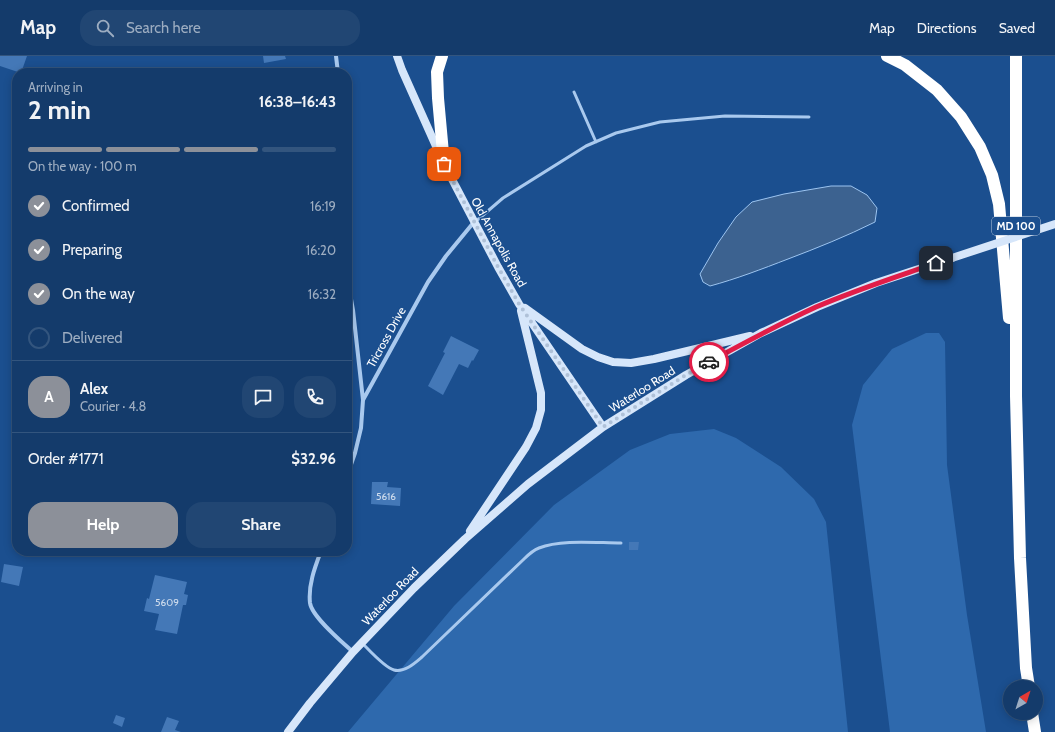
<!DOCTYPE html>
<html lang="en">
<head>
<meta charset="utf-8">
<style>
  body { margin:0; font-family:Cabin,sans-serif; background:#214673; color:#f1f3f6; height:100vh; display:flex; flex-direction:column; font-size:15px; white-space:nowrap }
  * { box-sizing:border-box; margin:0 }
  p { font-size:13px; color:#9dadc1 }
  .icon { flex:none; width:22px; height:22px; fill:none; stroke:currentColor; stroke-width:2; stroke-linecap:round; stroke-linejoin:round }
  .map { position:relative; flex:1; overflow:hidden }
  .side { position:absolute; left:12px; top:12px; width:340px; height:488px; display:flex; flex-direction:column; background:#143b6b; border-radius:16px; box-shadow:0 2px 10px #0003,0 0 0 1px #33557e }
  .side>* { flex:none }
  .needle { width:26px; rotate:39deg }
  .buttons { position:absolute; left:1003px; top:624px; display:grid; gap:8px }
  .buttons a { display:grid; place-items:center; width:40px; height:40px; border-radius:50%; background:#143b6b; box-shadow:0 2px 10px #0003,0 0 0 1px #33557e; font-size:20px }
  .pin { position:absolute; display:grid; place-items:center; width:34px; height:34px; color:#fff; margin:-17px; border-radius:8px; box-shadow:0 2px 6px #0006 }
  .courier { position:absolute; display:grid; place-items:center; width:40px; height:40px; margin:-20px; border:3px solid #e11d48; border-radius:50%; background:#fff; color:#222; box-shadow:0 1px 5px #0007 }
  .head em { font-style:normal; font-weight:700 }
  .head div { display:flex; flex-direction:column-reverse }
  .head { display:flex; align-items:center; justify-content:space-between; height:68px; padding:0 16px }
  h1 { font-size:26px; font-weight:700; line-height:30px }
  .bar { display:grid; grid-template-columns:repeat(4,1fr); gap:6px 4px; align-content:center; height:48px; padding:0 16px }
  .bar i { height:5px; border-radius:3px; background:#33557e }
  .bar .on { background:#8c9099 }
  .bar p { grid-column:span 4 }
  .line { display:flex; align-items:center; gap:10px; padding:0 16px; border-top:1px solid #33557e }
  .line div { flex:1 }
  .round { display:grid; place-items:center; flex:none; width:42px; height:42px; border-radius:16px; background:#214673 }
  ol { padding:0 16px; list-style:none }
  li { display:flex; align-items:center; gap:12px; height:44px }
  li p { margin-inline-start:auto }
  li .icon { padding:4px; border-radius:50%; background:#8c9099; color:#fff; stroke-width:4 }
  li:last-child { color:#9dadc1 }
  li i { width:22px; height:22px; border:2px solid #33557e; border-radius:50% }
  .action { display:flex; gap:8px; margin-top:auto; padding:8px 16px }
  .action a { flex:1; height:46px; border-radius:16px; background:#8c9099; color:#fff; font-size:16px; font-weight:700; line-height:46px; text-align:center }
  .action a+a { background:#214673; color:#f1f3f6 }
  header { display:flex; align-items:center; gap:24px; box-sizing:border-box; height:56px; padding:0 20px; background:#143b6b; border-bottom:1px solid #33557e }
  header strong { font-size:19px }
  nav { display:flex; gap:22px; margin-inline-start:auto; font-size:14px }
  .search { width:280px; height:36px; background:#214673; display:flex; align-items:center; gap:10px; box-sizing:border-box; padding:0 14px; border-radius:16px; color:#9dadc1; font-size:15px }
  .map>svg:first-child { display:block }
  .green { fill:#2e69ad }
  .water { fill:#3c6290; stroke:#9cc4f0 }
  .building { fill:#4478b7 }
  .lines { fill:none; stroke-linecap:round; stroke-linejoin:round }
  .service { stroke:#a9c9ee; stroke-width:3 }
  .minor { stroke:#a9c9ee; stroke-width:4 }
  .secondary { stroke:#d6e6fa; stroke-width:8 }
  .motorway { stroke:#fff; stroke-width:12 }
  .secondary-bridge { stroke:#d6e6fa; stroke-width:8 }
  .done { stroke:#afc1d8; stroke-width:4; stroke-dasharray:0 7.2 }
  .route { stroke:#e11d48; stroke-width:5 }
  .labels { text-anchor:middle; dominant-baseline:central; stroke-width:3; stroke-linejoin:round; paint-order:stroke }
  .number-label { font-size:10px; fill:#d0dded }
  .shield { fill:#1b4f8f; stroke:#bbcadd; stroke-width:1 }
  .shield-label { font-size:11px; font-weight:bold; fill:#fff }
  .street-label { font-size:12px; fill:#fff; stroke:#1b4f8f }
</style>
</head>
<body>
<header>
<strong>Map</strong>
<div class="search"><svg class="icon" aria-label="search" viewBox="0 0 24 24"><circle cx="10" cy="10" r="6"/><path d="M15 15l6 6"/></svg>Search here</div>
<nav><a>Map</a><a>Directions</a><a>Saved</a></nav>
</header>
<div class="map">
<svg width="1055" height="676" viewBox="0 0 1055 676">
  <rect width="100%" height="100%" fill="#1b4f8f"/>
  <path class="green" d="M 926,277 L 939,277 L 945,286 L 947,409 L 967,559 L 986,676 L 890,676 L 852,369 L 863,329 L 892,293 Z
    M 714,373 L 736,382 L 781,411 L 814,443 L 826,466 L 848,676 L 348,676 L 454,550 L 554,449 L 630,394 L 670,378 Z"/>
  <path class="water" d="M 831,130 L 851,130 L 867,139 L 877,152 L 875,166 C 847,180 817,192 788,203 C 762,213 736,223 710,230 L 703,226 L 700,218 L 718,187 L 736,161 L 752,146 L 784,138 Z"/>
  <path class="building" d="M 0,0 L 27,0 L 21,17 L 0,10 Z
    M 263,0 L 285,0 L 286,3 L 264,7 Z
    M 451,280 L 479,294 L 473,305 L 472,304 L 468,312 L 459,308 L 443,339 L 428,330 L 445,297 L 443,296 Z
    M 372,426 L 388,426 L 387,431 L 401,432 L 400,450 L 371,448 Z
    M 629,486 L 639,486 L 638,494 L 629,494 Z
    M 4,508 L 23,511 L 19,530 L 1,526 Z
    M 155,519 L 187,526 L 184,538 L 188,539 L 186,549 L 183,549 L 177,578 L 155,574 L 159,558 L 144,555 L 147,542 L 149,543 Z
    M 116,659 L 125,662 L 122,671 L 113,667 Z
    M 167,661 L 179,665 L 175,674 L 181,676 L 161,676 Z"/>
  <g class="lines">
    <path class="service" d="M 574,36 L 596,86
      M 475,166 L 503,142 L 586,90 L 616,77 L 660,66 L 725,60 L 809,61
      M 362,587 C 369,594 385,612 394,614 C 404,617 415,607 422,601 L 524,503 C 528,499 534,494 539,492 C 561,483 597,487 621,487"/>
    <path class="minor" d="M 336,0 L 338,17
      M 347,111 L 349,132 L 347,217
      M 347,221 L 353,254 L 363,344
      M 347,420 L 355,397 L 361,372 L 363,344 L 428,226 L 446,200 L 474,166
      M 321,495 C 315,511 308,529 310,547 C 312,561 342,586 353,596"/>
    <path class="secondary" d="M 397,0 L 402,14 L 444,108 L 498,211 L 519,248 L 603,371
      M 525,252 L 582,293 L 598,301 L 613,306 L 631,307 L 654,303 L 750,280
      M 470,475 L 526,391 L 536,372 L 541,354 L 541,337 L 521,255
      M 288,676 L 310,647 L 353,596 L 414,532 L 465,483 L 528,428 L 603,371 L 686,319 L 761,277 L 817,251 L 876,227 L 952,202"/>
    <path class="motorway" d="M 442,0 L 437,16 L 438,42 L 444,108
      M 887,0 L 905,9 L 937,34 L 961,61 L 980,91 L 992,119 L 999,148 L 1009,262
      M 1016,0 L 1016,340 L 1020,502 L 1026,612 L 1029,631
      M 1032,657 L 1035,676"/>
    <path class="secondary-bridge" d="M 952,202 L 1055,168"/>
  </g>
  <g class="lines">
    <path class="done" d="M 444,108 L 498,211 L 519,248 L 603,371 L 686,319 L 709,306"/>
    <path class="route" d="M 709,306 C 744,287 779,268 816,251 C 855,234 896,221 936,207"/>
  </g>
  <g class="labels">
    <g class="number-label">
      <text x="386" y="440">5616</text>
      <text x="167" y="546">5609</text>
    </g>
    <rect class="shield" x="992" y="161" width="48" height="18" rx="3"/>
    <g class="shield-label">
      <text x="1016" y="170">MD 100</text>
    </g>
    <g class="street-label">
      <text transform="translate(499 186) rotate(61)">Old Annapolis Road</text>
      <text transform="translate(386 281) rotate(-61)">Tricross Drive</text>
      <text transform="translate(642 333) rotate(-32)">Waterloo Road</text>
      <text transform="translate(390 540) rotate(-46)">Waterloo Road</text>
    </g>
  </g>
</svg>
<div class="buttons">
<a><svg class="needle" viewBox="-14 -14 28 28"><path d="M0-13l5 13h-10z" fill="#e53935"/><path d="M0 13l5-13h-10z" fill="#9dadc1"/></svg></a>
</div>
<div class="pin" style="left:444px;top:108px;background:#ea580c"><svg class="icon" aria-label="bag" viewBox="0 0 24 24"><path d="M5 8h14l-1 12H6zM9 8a3 3 0 0 1 6 0"/></svg></div>
<div class="pin" style="left:936px;top:207px;background:#1f2937"><svg class="icon" aria-label="home" viewBox="0 0 24 24"><path d="M3 11l9-7 9 7M6 9v11h12V9"/></svg></div>
<div class="courier" style="left:709px;top:306px"><svg class="icon" aria-label="car" viewBox="0 0 24 24"><path d="M5 17H2v-5l4-1 3-4h7l3 4 3 1v5h-3M9 17h6M6 11h13"/><circle cx="7" cy="17" r="2"/><circle cx="17" cy="17" r="2"/></svg></div>
<section class="side">
<div class="head"><div><h1>2 min</h1><p>Arriving in</p></div><em>16:38–16:43</em></div>
<div class="bar"><i class="on"></i><i class="on"></i><i class="on"></i><i></i><p>On the way · 100 m</p></div>
<ol>
<li><svg class="icon" aria-label="check" viewBox="0 0 24 24"><path d="M5 12l5 5 9-10"/></svg>Confirmed<p>16:19</p></li>
<li><svg class="icon" aria-label="check" viewBox="0 0 24 24"><path d="M5 12l5 5 9-10"/></svg>Preparing<p>16:20</p></li>
<li><svg class="icon" aria-label="check" viewBox="0 0 24 24"><path d="M5 12l5 5 9-10"/></svg>On the way<p>16:32</p></li>
<li><i></i>Delivered</li>
</ol>
<div class="line" style="height:72px"><b class="round" style="background:#8c9099;color:#fff">A</b><div><b>Alex</b><p>Courier · 4.8</p></div><a class="round"><svg class="icon" aria-label="chat" viewBox="0 0 24 24"><path d="M4 5h16v11H9l-5 4z"/></svg></a><a class="round"><svg class="icon" aria-label="phone" viewBox="0 0 24 24"><path d="M5 4h4l2 5-3 2q2 4 5 5l2-3 5 2v4C11 20 4 13 5 4z"/></svg></a></div>
<div class="line" style="height:52px"><div>Order #1771</div><b>$32.96</b></div>
<div class="action"><a>Help</a><a>Share</a></div>
</section>
</div>
</body>
</html>
